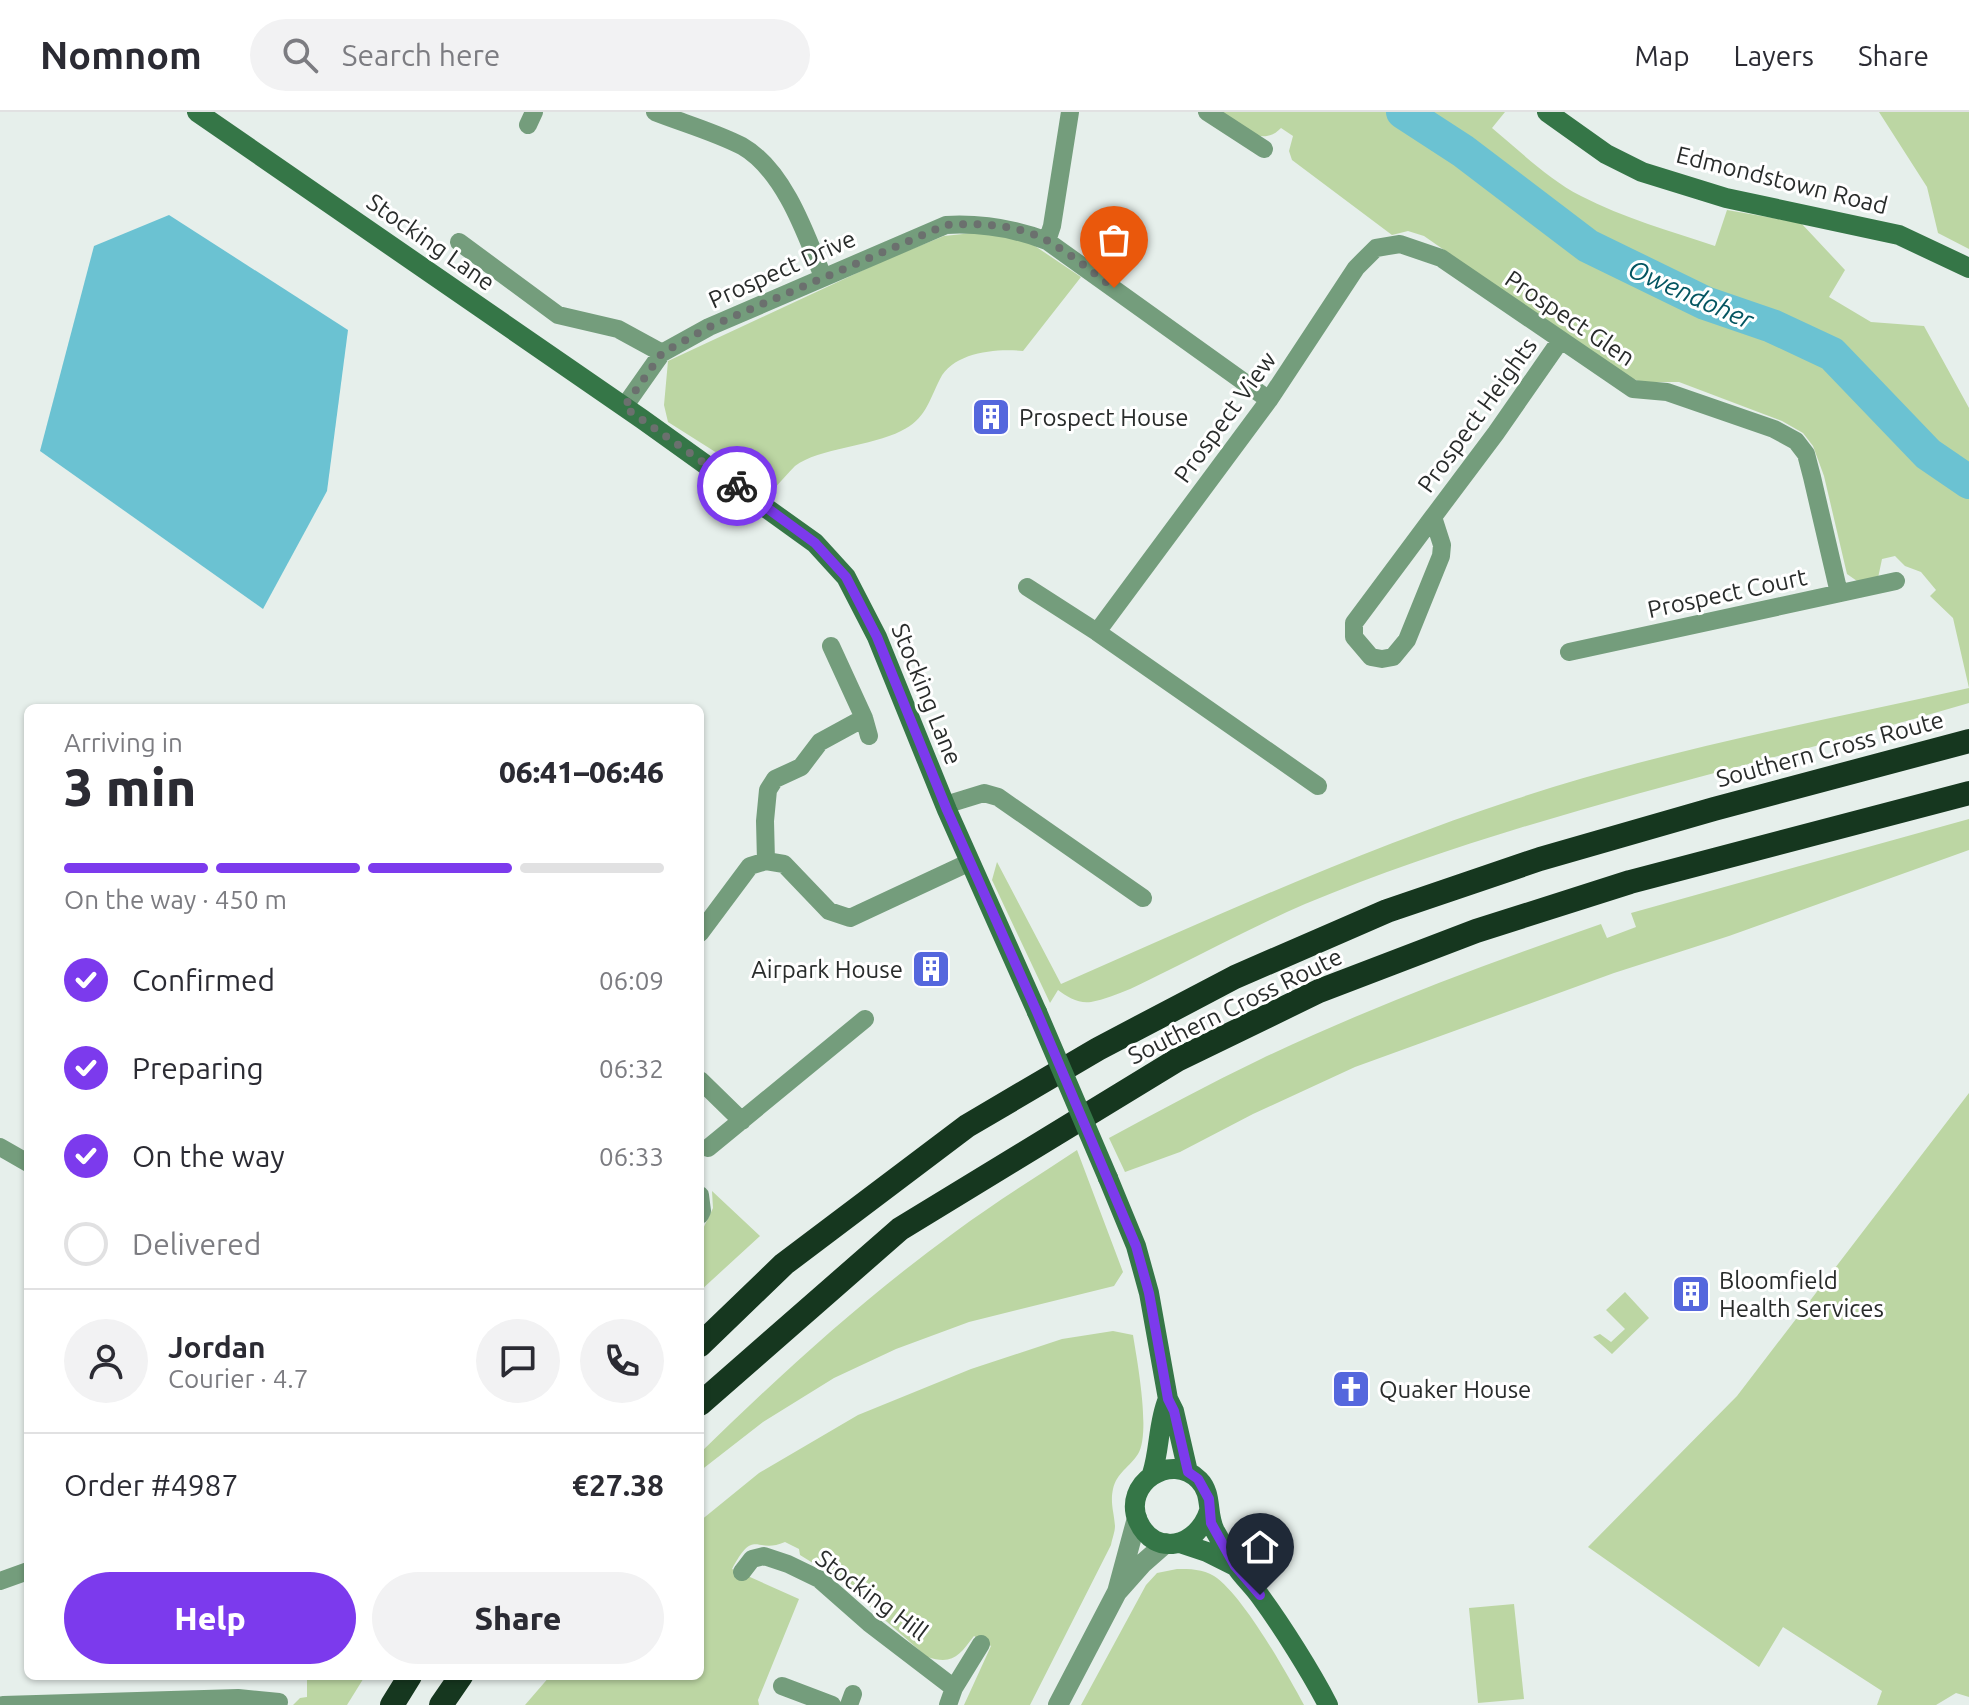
<!DOCTYPE html>
<html lang="en">
<head>
<meta charset="utf-8">
<style>
  body { margin:0; font-family:Ubuntu,sans-serif; background:#f2f2f3; color:#2b2b33; height:100vh; display:flex; flex-direction:column; font-size:30px; white-space:nowrap }
  * { box-sizing:border-box; margin:0 }
  p { font-size:26px; color:#7c7c81 }
  .icon { flex:none; width:44px; height:44px; fill:none; stroke:currentColor; stroke-width:2; stroke-linecap:round; stroke-linejoin:round }
  .map { position:relative; flex:1; overflow:hidden }
  .side { position:absolute; left:24px; top:592px; width:680px; height:976px; display:flex; flex-direction:column; background:#fff; border-radius:12px; box-shadow:0 2px 6px #0004 }
  .side>* { flex:none }
  .pin { position:absolute; display:grid; place-items:center; width:68px; height:68px; color:#fff; margin:-82px -34px; border-radius:50% 50% 50% 0; rotate:-45deg; box-shadow:0 0 8px #0007 }
  .pin .icon { rotate:45deg }
  .courier { position:absolute; display:grid; place-items:center; width:80px; height:80px; margin:-40px; border:6px solid #7c3aed; border-radius:50%; background:#fff; color:#222; box-shadow:0 2px 10px #0007 }
  .headline em { font-style:normal; font-weight:800 }
  .headline div { display:flex; flex-direction:column-reverse }
  .headline { display:flex; align-items:center; justify-content:space-between; height:136px; padding:0 40px }
  h1 { font-size:52px; font-weight:800; line-height:60px }
  .bar { display:grid; grid-template-columns:repeat(4,1fr); gap:12px 8px; align-content:center; height:96px; padding:0 40px }
  .bar i { height:10px; border-radius:6px; background:#e1e1e2 }
  .bar .on { background:#7c3aed }
  .bar p { grid-column:span 4 }
  .line { display:flex; align-items:center; gap:20px; padding:0 40px; border-top:2px solid #e1e1e2 }
  .line div { flex:1 }
  .round { display:grid; place-items:center; flex:none; width:84px; height:84px; border-radius:42px; background:#f2f2f3 }
  ol { padding:0 40px; list-style:none }
  li { display:flex; align-items:center; gap:24px; height:88px }
  li p { margin-inline-start:auto }
  li .icon { padding:8px; border-radius:50%; background:#7c3aed; color:#fff; stroke-width:4 }
  li:last-child { color:#7c7c81 }
  li i { width:44px; height:44px; border:4px solid #e1e1e2; border-radius:50% }
  .button { display:flex; gap:16px; margin-top:auto; padding:16px 40px }
  .button a { flex:1; height:92px; border-radius:48px; background:#7c3aed; color:#fff; font-size:32px; font-weight:800; line-height:92px; text-align:center }
  .button a+a { background:#f2f2f3; color:#2b2b33 }
  header { display:flex; align-items:center; gap:48px; box-sizing:border-box; height:112px; padding:0 40px; background:#fff; border-bottom:2px solid #e1e1e2 }
  header strong { font-size:38px }
  nav { display:flex; gap:44px; margin-inline-start:auto; font-size:28px }
  .search { width:560px; height:72px; background:#f2f2f3; display:flex; align-items:center; gap:20px; box-sizing:border-box; padding:0 28px; border-radius:44px; color:#7c7c81; font-size:30px }
  .map>svg:first-child { display:block }
  .green { fill:#bcd6a3 }
  .water { fill:#6bc2d2 }
  .lines { fill:none; stroke-linecap:round; stroke-linejoin:round }
  .river { stroke:#6bc2d2; stroke-width:34 }
  .minor { stroke:#749d7c; stroke-width:18 }
  .tertiary { stroke:#749d7c; stroke-width:20 }
  .secondary { stroke:#357647; stroke-width:20 }
  .motorway { stroke:#16371f; stroke-width:24 }
  .secondary-bridge { stroke:#357647; stroke-width:20 }
  .done { stroke:#6b706e; stroke-width:8; stroke-dasharray:0 14.4 }
  .route { stroke:#7c3aed; stroke-width:10 }
  .labels { text-anchor:middle; dominant-baseline:central; stroke-width:6; stroke-linejoin:round; paint-order:stroke }
  .street-label { font-size:24px; fill:#292c2b; stroke:#fff }
  .poi-label { font-size:24px; fill:#292c2b; stroke:#fff; text-anchor:start }
  .water-label { font-size:26px; font-style:italic; fill:#045561; stroke:#fff }
</style>
</head>
<body>
<header>
<strong>Nomnom</strong>
<div class="search"><svg class="icon" aria-label="search" viewBox="0 0 24 24"><circle cx="10" cy="10" r="6"/><path d="M15 15l6 6"/></svg>Search here</div>
<nav><a>Map</a><a>Layers</a><a>Share</a></nav>
</header>
<div class="map">
<svg width="1969" height="1593" viewBox="0 0 1969 1593">
  <rect width="100%" height="100%" fill="#e6efeb"/>
  <path class="green" d="M 1221,0 L 1505,0 L 1492,16 C 1521,40 1548,67 1581,84 C 1623,106 1671,119 1715,134 L 1727,98 L 1801,111 L 1845,158 L 1829,185 L 1871,210 L 1924,214 L 1969,296 L 1969,591 C 1747,657 1519,703 1305,792 C 1259,812 1214,836 1169,858 C 1145,870 1117,885 1091,890 C 1079,892 1067,885 1058,878 L 1050,891 L 992,768 L 997,750 L 1061,872 C 1211,806 1360,738 1516,687 C 1663,638 1817,610 1969,576 L 1953,506 L 1930,484 L 1936,478 L 1921,460 L 1905,454 L 1895,444 L 1882,447 L 1878,466 L 1857,469 L 1847,462 L 1824,364 L 1813,334 L 1803,321 L 1782,309 L 1679,270 L 1641,270 L 1624,263 L 1424,124 L 1408,119 L 1392,123 L 1292,48 L 1289,39 L 1293,24 L 1281,16 C 1261,37 1239,13 1221,0 Z
    M 1879,0 L 1969,0 L 1969,137 L 1938,121 L 1927,75 Z
    M 982,120 L 1029,130 L 1081,165 L 1023,239 C 997,236 953,240 940,267 C 929,289 925,308 901,319 C 872,334 819,336 795,354 C 788,361 781,369 774,377 L 668,310 L 664,293 L 668,249 L 887,147 L 944,124 Z
    M 1969,707 L 1969,738 L 1729,824 L 1614,861 L 1355,955 L 1253,1002 L 1180,1040 L 1125,1060 L 1109,1026 C 1159,999 1209,972 1261,947 C 1370,895 1486,852 1601,812 L 1607,826 L 1636,815 L 1631,801 Z
    M 1969,981 L 1969,1585 L 1956,1581 L 1936,1593 L 1877,1593 L 1882,1579 L 1783,1515 L 1759,1555 L 1588,1435 L 1737,1284 Z
    M 1077,1038 L 1123,1160 L 1114,1174 L 969,1210 L 896,1237 L 834,1266 L 763,1310 L 700,1359 L 700,1341 C 780,1263 864,1186 955,1120 C 994,1091 1036,1065 1077,1038 Z
    M 712,1079 L 760,1124 L 700,1179 L 700,1123 L 713,1096 Z
    M 1625,1180 L 1649,1206 L 1612,1242 L 1593,1225 L 1600,1222 L 1611,1230 L 1625,1217 L 1606,1198 Z
    M 1113,1219 L 1133,1223 C 1137,1248 1151,1321 1138,1342 C 1130,1355 1117,1360 1113,1377 C 1110,1391 1114,1400 1115,1414 C 1115,1420 1112,1427 1111,1433 L 1030,1593 L 964,1593 L 991,1534 L 974,1524 C 959,1544 953,1553 927,1545 L 837,1466 L 800,1443 L 799,1437 L 785,1430 C 755,1443 755,1414 732,1457 L 799,1487 L 758,1588 L 759,1593 L 525,1593 L 550,1564 L 700,1564 L 700,1409 L 759,1361 L 858,1303 L 971,1257 L 1062,1227 Z
    M 1177,1457 C 1190,1457 1203,1457 1214,1464 C 1243,1483 1286,1560 1304,1593 L 1081,1593 L 1146,1473 L 1157,1461 Z
    M 1514,1492 L 1524,1587 L 1478,1591 L 1469,1496 Z
    M 307,1564 L 365,1564 L 347,1593 L 293,1593 L 300,1586 L 307,1585 Z"/>
  <path class="water" d="M 169,103 L 348,218 L 327,379 L 263,497 L 40,339 L 94,134 Z"/>
  <g class="lines">
    <path class="river" d="M 1403,0 L 1463,39 L 1588,134 L 1705,191 L 1772,214 L 1832,242 L 1928,342 L 1969,370"/>
    <path class="minor" d="M 655,0 C 683,11 715,20 742,34 C 784,58 806,122 823,165
      M 1207,0 L 1264,37
      M 528,13 L 534,0
      M 1047,129 L 1052,114 L 1070,0
      M 459,130 L 558,203 L 618,217 L 662,241
      M 624,295 L 662,241 L 709,215 L 946,113 C 982,111 1013,116 1047,129 L 1269,288
      M 1433,405 L 1354,511 L 1354,525 L 1371,545 L 1382,547 L 1393,545 L 1407,528 L 1441,444 L 1442,433 L 1433,405 L 1496,321 L 1560,229
      M 1027,475 L 1097,520 L 1318,674
      M 1097,520 L 1269,288 L 1356,156 L 1376,136 L 1400,132 L 1441,146 L 1633,277 L 1667,280 L 1774,317 L 1796,329 L 1806,342 L 1812,365 L 1839,481
      M 831,534 L 864,606 L 869,624
      M 1569,540 L 1896,469
      M 945,693 L 984,681 L 998,685 L 1143,786
      M 766,749 L 765,709 L 768,678 L 775,667 L 801,655 L 820,630 L 864,606
      M 700,821 L 750,754 L 766,749 L 784,752 L 829,799 L 850,806 L 970,750
      M 700,968 L 742,1009
      M 0,1035 L 28,1051
      M 708,1036 L 865,907
      M 700,1083 L 702,1099 L 700,1103
      M 742,1460 L 752,1447 L 764,1444 L 788,1452 L 819,1467 L 869,1511 L 954,1576 L 948,1593
      M 0,1469 L 28,1459
      M 782,1574 L 832,1593
      M 954,1576 L 981,1532
      M 3,1593 L 238,1586 L 279,1590
      M 849,1593 L 853,1582"/>
    <path class="tertiary" d="M 1118,1479 L 1142,1452 L 1166,1431
      M 1058,1593 L 1117,1480 L 1137,1406"/>
    <path class="secondary" d="M 197,0 L 642,307 L 815,431 L 846,465 L 877,525 L 947,698 L 1037,900
      M 1547,0 L 1606,42 L 1642,60 L 1726,86 L 1899,123 L 1969,156
      M 1108,1066 L 1136,1134 L 1149,1181 L 1168,1287 L 1174,1299 L 1188,1360
      M 1152,1362 C 1160,1337 1158,1310 1168,1287
      M 1209,1399 C 1198,1434 1155,1447 1138,1409 C 1122,1372 1171,1339 1199,1368 C 1213,1382 1206,1402 1215,1419 C 1222,1431 1229,1445 1237,1456 C 1244,1466 1253,1474 1260,1484 C 1282,1514 1311,1560 1328,1593
      M 1180,1431 L 1207,1440 L 1235,1454"/>
    <path class="motorway" d="M 700,1233 L 784,1152 L 967,1014 L 1098,937 L 1235,865 L 1387,799 L 1540,747 L 1714,697 L 1969,629
      M 700,1292 L 900,1117 L 1177,948 L 1319,879 L 1476,819 L 1630,770 L 1969,681
      M 392,1593 L 410,1564
      M 441,1593 L 461,1564"/>
    <path class="secondary-bridge" d="M 1037,900 L 1108,1066"/>
  </g>
  <g class="lines">
    <path class="done" d="M 737,374 L 624,295 L 662,241 L 709,215 L 946,113 C 980,111 1018,112 1048,129 C 1071,142 1093,161 1114,176"/>
    <path class="route" d="M 737,374 L 815,431 L 846,465 L 877,525 L 947,698 L 1037,900 L 1136,1134 L 1149,1181 L 1168,1287 L 1174,1299 L 1188,1360 L 1198,1367 L 1209,1387 L 1211,1411 L 1235,1454 L 1260,1483"/>
  </g>
  <defs>
    <symbol id="building-square" viewBox="-11 -11 22 22"><rect x="-9" y="-9" width="18" height="18" rx="4" fill="#5567dd" stroke="#fff"/><path d="M-4-6H4V6H1V3H-1V6H-4ZM-2.5-4.3h1.7v1.8h-1.7ZM.8-4.3h1.7v1.8H.8ZM-2.5-1h1.7V.8h-1.7ZM.8-1h1.7V.8H.8Z" fill="#fff"/></symbol>
    <symbol id="church-square" viewBox="-11 -11 22 22"><rect x="-9" y="-9" width="18" height="18" rx="4" fill="#5567dd" stroke="#fff"/><path d="M-1.2-6h2.4v3.5h3.3v2.4h-3.3V6h-2.4V-.1h-3.3v-2.4h3.3Z" fill="#fff"/></symbol>
  </defs>
  <g fill-rule="evenodd">
    <use href="#building-square" x="969" y="283" width="44" height="44"/>
    <use href="#building-square" x="909" y="835" width="44" height="44"/>
    <use href="#building-square" x="1669" y="1160" width="44" height="44"/>
    <use href="#church-square" x="1329" y="1255" width="44" height="44"/>
  </g>
  <g class="labels">
    <g class="street-label">
      <text transform="translate(1782 68) rotate(14)">Edmondstown Road</text>
      <text transform="translate(431 130) rotate(35)">Stocking Lane</text>
      <text transform="translate(782 157) rotate(-24)">Prospect Drive</text>
      <text transform="translate(1570 206) rotate(34)">Prospect Glen</text>
      <text transform="translate(1477 303) rotate(-54)">Prospect Heights</text>
      <text transform="translate(1225 305) rotate(-54)">Prospect View</text>
      <text transform="translate(1727 481) rotate(-12)">Prospect Court</text>
      <text transform="translate(927 582) rotate(68)">Stocking Lane</text>
      <text transform="translate(1830 637) rotate(-15)">Southern Cross Route</text>
      <text transform="translate(1235 894) rotate(-26)">Southern Cross Route</text>
      <text transform="translate(872 1483) rotate(37)">Stocking Hill</text>
    </g>
    <g class="poi-label">
      <text x="1019" y="305">Prospect House</text>
      <text x="903" y="857" text-anchor="end">Airpark House</text>
      <text x="1719" y="1168">Bloomfield<tspan x="1719" dy="28">Health Services</tspan></text>
      <text x="1379" y="1277">Quaker House</text>
    </g>
    <g class="water-label">
      <text transform="translate(1691 182) rotate(24)">Owendoher</text>
    </g>
  </g>
</svg>
<div class="pin" style="left:1114px;top:176px;background:#ea580c"><svg class="icon" aria-label="bag" viewBox="0 0 24 24"><path d="M5 8h14l-1 12H6zM9 8a3 3 0 0 1 6 0"/></svg></div>
<div class="pin" style="left:1260px;top:1483px;background:#1f2937"><svg class="icon" aria-label="home" viewBox="0 0 24 24"><path d="M3 11l9-7 9 7M6 9v11h12V9"/></svg></div>
<div class="courier" style="left:737px;top:374px"><svg class="icon" aria-label="bike" viewBox="0 0 24 24"><circle cx="6" cy="16" r="4"/><circle cx="18" cy="16" r="4"/><path d="M6 16l4-8h5l3 8M10 8l3 8H6M13 5h3"/></svg></div>
<section class="side">
<div class="headline"><div><h1>3 min</h1><p>Arriving in</p></div><em>06:41–06:46</em></div>
<div class="bar"><i class="on"></i><i class="on"></i><i class="on"></i><i></i><p>On the way · 450 m</p></div>
<ol>
<li><svg class="icon" aria-label="check" viewBox="0 0 24 24"><path d="M5 12l5 5 9-10"/></svg>Confirmed<p>06:09</p></li>
<li><svg class="icon" aria-label="check" viewBox="0 0 24 24"><path d="M5 12l5 5 9-10"/></svg>Preparing<p>06:32</p></li>
<li><svg class="icon" aria-label="check" viewBox="0 0 24 24"><path d="M5 12l5 5 9-10"/></svg>On the way<p>06:33</p></li>
<li><i></i>Delivered</li>
</ol>
<div class="line" style="height:144px"><a class="round"><svg class="icon" aria-label="person" viewBox="0 0 24 24"><circle cx="12" cy="8" r="4"/><path d="M4 21q1-7 8-7t8 7"/></svg></a><div><b>Jordan</b><p>Courier · 4.7</p></div><a class="round"><svg class="icon" aria-label="chat" viewBox="0 0 24 24"><path d="M4 5h16v11H9l-5 4z"/></svg></a><a class="round"><svg class="icon" aria-label="phone" viewBox="0 0 24 24"><path d="M5 4h4l2 5-3 2q2 4 5 5l2-3 5 2v4C11 20 4 13 5 4z"/></svg></a></div>
<div class="line" style="height:104px"><div>Order #4987</div><b>€27.38</b></div>
<div class="button"><a>Help</a><a>Share</a></div>
</section>
</div>
</body>
</html>
